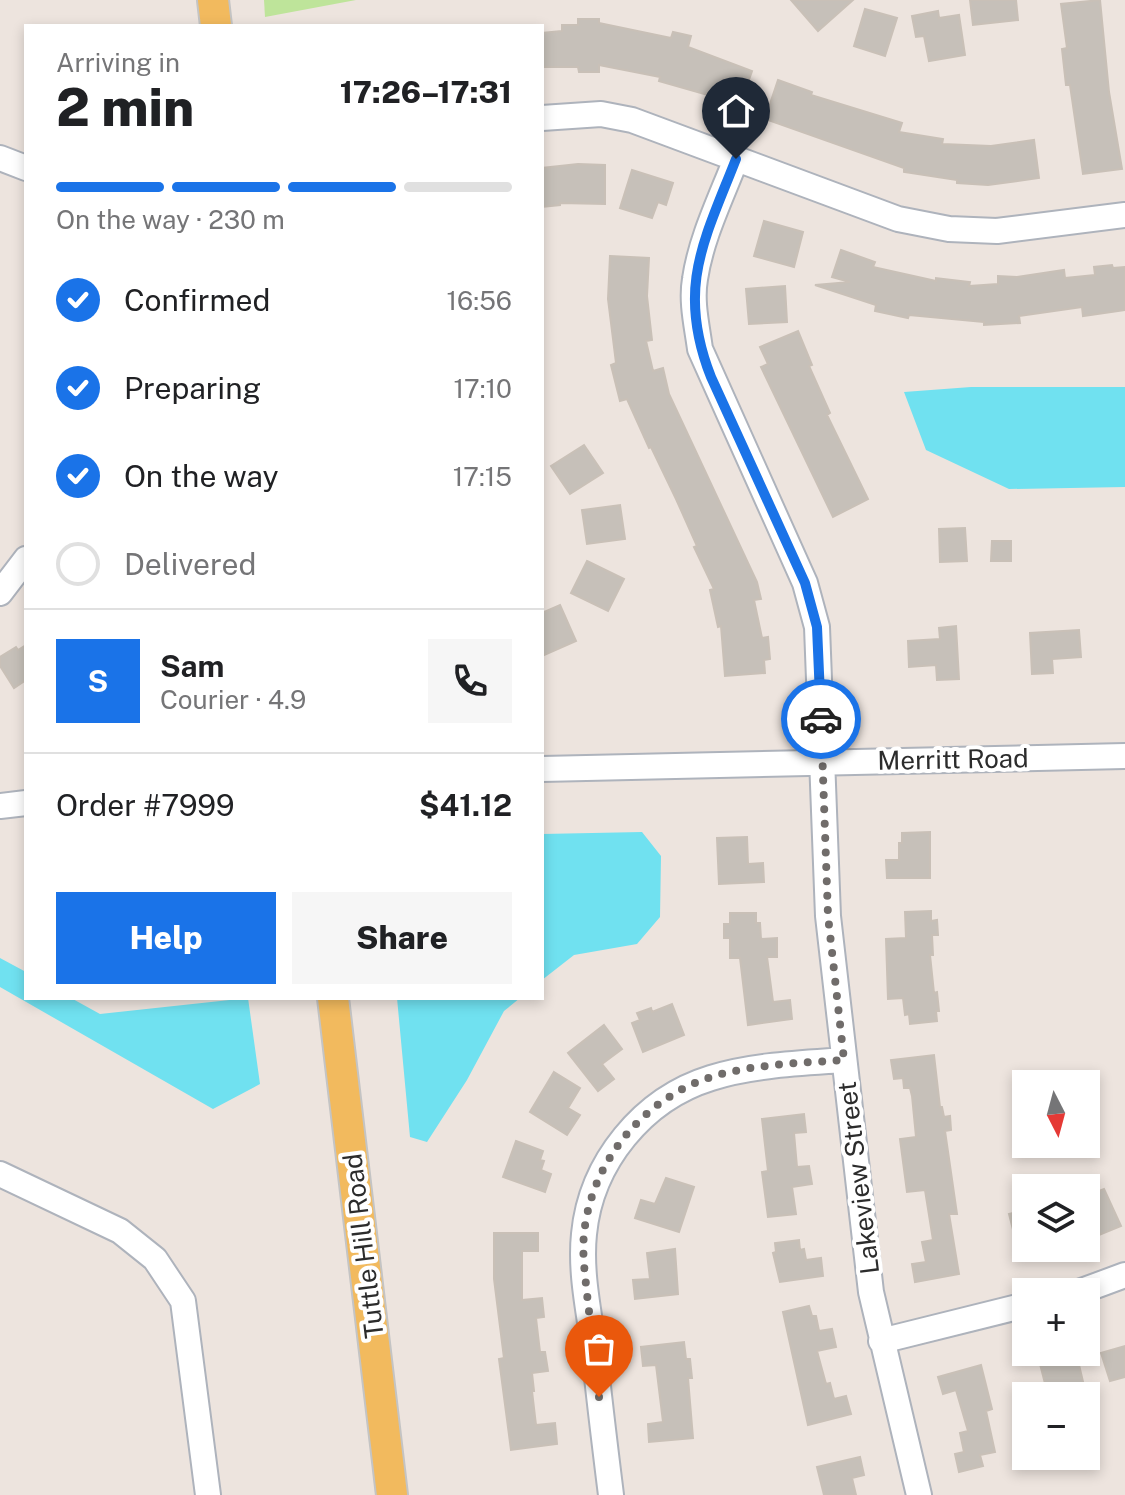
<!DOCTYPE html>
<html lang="en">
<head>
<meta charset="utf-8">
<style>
  body { margin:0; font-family:"Public Sans",sans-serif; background:#f6f6f6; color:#202124; height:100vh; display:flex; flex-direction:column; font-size:30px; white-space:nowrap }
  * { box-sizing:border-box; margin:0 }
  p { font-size:26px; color:#757577 }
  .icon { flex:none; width:44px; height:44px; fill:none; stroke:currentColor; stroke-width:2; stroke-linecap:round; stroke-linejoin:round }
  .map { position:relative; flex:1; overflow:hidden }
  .drawer { position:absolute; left:24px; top:24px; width:520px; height:976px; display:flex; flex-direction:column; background:#fff; border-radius:0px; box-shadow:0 4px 12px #0003 }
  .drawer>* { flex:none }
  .needle { width:52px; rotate:174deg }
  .tools { position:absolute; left:1012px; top:1070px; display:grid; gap:16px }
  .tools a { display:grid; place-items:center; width:88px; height:88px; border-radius:0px; background:#fff; box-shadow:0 4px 12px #0003; font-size:40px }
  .pin { position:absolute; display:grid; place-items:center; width:68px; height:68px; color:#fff; margin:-82px -34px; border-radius:50% 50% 50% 0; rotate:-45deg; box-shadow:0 0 8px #0007 }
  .pin .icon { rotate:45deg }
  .courier { position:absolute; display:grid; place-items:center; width:80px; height:80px; margin:-40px; border:6px solid #1a73e8; border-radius:50%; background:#fff; color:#222; box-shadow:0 2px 10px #0007 }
  .headline em { font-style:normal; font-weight:800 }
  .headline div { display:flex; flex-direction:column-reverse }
  .headline { display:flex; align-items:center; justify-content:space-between; height:136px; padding:0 32px }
  h1 { font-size:52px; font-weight:800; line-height:60px }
  .bar { display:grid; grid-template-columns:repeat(4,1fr); gap:12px 8px; align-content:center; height:96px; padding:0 32px }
  .bar i { height:10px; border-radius:6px; background:#e0e0e0 }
  .bar .on { background:#1a73e8 }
  .bar p { grid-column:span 4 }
  .line { display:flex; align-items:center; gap:20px; padding:0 32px; border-top:2px solid #e0e0e0 }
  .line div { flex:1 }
  .round { display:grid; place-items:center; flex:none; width:84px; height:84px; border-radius:0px; background:#f6f6f6 }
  ol { padding:0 32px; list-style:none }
  li { display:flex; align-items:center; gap:24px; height:88px }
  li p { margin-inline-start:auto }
  li .icon { padding:8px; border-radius:50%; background:#1a73e8; color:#fff; stroke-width:4 }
  li:last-child { color:#757577 }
  li i { width:44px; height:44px; border:4px solid #e0e0e0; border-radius:50% }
  .button { display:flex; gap:16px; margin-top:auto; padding:16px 32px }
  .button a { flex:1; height:92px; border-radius:0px; background:#1a73e8; color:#fff; font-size:32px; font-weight:800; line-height:92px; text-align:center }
  .button a+a { background:#f6f6f6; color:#202124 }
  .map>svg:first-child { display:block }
  .green { fill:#bee49a }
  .water { fill:#70e1f0 }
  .building { fill:#c6c0b9; stroke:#c9c0b7; stroke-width:2 }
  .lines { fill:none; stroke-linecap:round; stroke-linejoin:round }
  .minor-casing { stroke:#aeb3bc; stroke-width:28 }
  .major-casing { stroke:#c4c4c4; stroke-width:34 }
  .minor { stroke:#fff; stroke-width:24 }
  .major { stroke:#f2ba5e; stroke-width:30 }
  .done { stroke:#706c6a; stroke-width:8; stroke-dasharray:0 14.4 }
  .route { stroke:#1a73e8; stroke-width:10 }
  .labels { text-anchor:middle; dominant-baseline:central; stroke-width:8; stroke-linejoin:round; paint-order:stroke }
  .street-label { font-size:26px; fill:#2c2c2c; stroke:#fff }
</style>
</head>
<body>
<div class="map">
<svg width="1125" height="1495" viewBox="0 0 1125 1495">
  <rect width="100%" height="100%" fill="#ede4de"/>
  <path class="green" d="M 264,0 L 356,0 L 265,17 Z"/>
  <path class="water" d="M 971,387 L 1125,387 L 1125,487 L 1009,489 L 926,450 L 904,392 Z
    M 642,832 L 661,856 L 660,917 L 637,944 L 574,955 L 542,980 L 542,834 Z
    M 0,958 L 26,972 L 26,998 L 71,998 L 100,1014 L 248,998 L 260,1084 L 213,1109 L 0,987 Z
    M 397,998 L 520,998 L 504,1011 L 467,1080 L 427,1142 L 410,1137 Z"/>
  <path class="building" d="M 791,0 L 853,0 L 818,31 Z
    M 970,0 L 1016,0 L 1018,20 L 973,25 Z
    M 1100,0 L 1109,92 L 1122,169 L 1083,174 L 1070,85 L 1066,85 L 1062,49 L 1067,48 L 1061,4 Z
    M 865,9 L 897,18 L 885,56 L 854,46 Z
    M 938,11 L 939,18 L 959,15 L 965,55 L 929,61 L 924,36 L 916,37 L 912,16 Z
    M 578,19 L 599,19 L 599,23 L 671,38 L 673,32 L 691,36 L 688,47 L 752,71 L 739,108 L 708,95 L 659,81 L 660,77 L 599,65 L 599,72 L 579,72 L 578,67 L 542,67 L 542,33 L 562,31 L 562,25 L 578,25 Z
    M 778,80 L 812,92 L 811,95 L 902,123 L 899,132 L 943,139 L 942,144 L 991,146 L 1034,140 L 1039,178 L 988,185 L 957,183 L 957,180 L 904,172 L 904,168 L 765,119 Z
    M 578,164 L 605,165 L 605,204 L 560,203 L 560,205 L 542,207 L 542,168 Z
    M 632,170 L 673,183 L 666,205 L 658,202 L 652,218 L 620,208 Z
    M 764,221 L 803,232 L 794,267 L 754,256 Z
    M 841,250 L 875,262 L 873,267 L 936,281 L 936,278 L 970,282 L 969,286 L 998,284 L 998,276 L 1017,277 L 1064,270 L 1065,278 L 1095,275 L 1094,267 L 1112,265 L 1113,268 L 1125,267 L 1125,310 L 1083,316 L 1082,307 L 1019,316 L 1020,323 L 984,325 L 984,322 L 909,315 L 908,318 L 875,311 L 876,305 L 815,285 L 850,282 L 832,277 Z
    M 610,256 L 649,258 L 647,296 L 652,340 L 646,341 L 653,371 L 663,368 L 669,394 L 757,582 L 761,599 L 754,600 L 762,638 L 768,637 L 770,659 L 764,660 L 765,673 L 725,676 L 721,626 L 718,627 L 710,590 L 714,589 L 694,547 L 697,546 L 676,499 L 651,447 L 649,448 L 627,399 L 620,401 L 611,365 L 616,363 L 608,299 Z
    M 785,286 L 787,322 L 749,324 L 746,289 Z
    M 798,331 L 812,365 L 809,366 L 830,413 L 827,415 L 868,499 L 833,517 L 761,367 L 768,364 L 760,347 Z
    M 584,445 L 603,473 L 570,494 L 551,466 Z
    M 620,505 L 625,539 L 587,544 L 582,510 Z
    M 965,528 L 967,561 L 940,562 L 939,529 Z
    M 992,541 L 1011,541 L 1011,561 L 991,561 Z
    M 587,561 L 624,579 L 608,611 L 571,593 Z
    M 560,605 L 576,641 L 542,656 L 542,613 Z
    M 956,626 L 959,679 L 937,680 L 936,665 L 909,667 L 908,641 L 940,639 L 939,628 Z
    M 1079,630 L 1081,657 L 1052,659 L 1053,673 L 1032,674 L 1030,633 Z
    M 26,645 L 26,680 L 14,688 L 0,666 L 0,657 L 16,647 L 18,650 Z
    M 930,832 L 930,878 L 887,878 L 886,860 L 899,860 L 899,843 L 902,843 L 902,833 Z
    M 747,837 L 748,864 L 763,863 L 764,882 L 719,884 L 717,838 Z
    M 931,911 L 931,921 L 937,920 L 938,935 L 932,935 L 933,955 L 930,955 L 934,993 L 937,992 L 939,1011 L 936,1011 L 937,1021 L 910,1024 L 909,1014 L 905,1015 L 903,998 L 888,999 L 886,939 L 906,938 L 905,912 Z
    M 730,913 L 756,913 L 756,923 L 760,923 L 761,939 L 777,938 L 777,957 L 767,957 L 773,1002 L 790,1000 L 792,1019 L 748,1025 L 740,958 L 730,958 L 730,938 L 724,938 L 724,924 L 730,924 Z
    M 672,1004 L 684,1035 L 643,1052 L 632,1023 L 640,1020 L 637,1013 L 651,1008 L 652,1012 Z
    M 604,1025 L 622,1049 L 602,1064 L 614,1079 L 598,1091 L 568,1053 Z
    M 934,1055 L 940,1107 L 942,1107 L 944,1117 L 950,1116 L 951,1130 L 945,1131 L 957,1214 L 949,1214 L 959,1274 L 915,1282 L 912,1264 L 926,1262 L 922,1242 L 933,1240 L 925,1190 L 907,1192 L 900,1139 L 916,1137 L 912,1096 L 910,1088 L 904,1088 L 903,1078 L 894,1079 L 891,1060 Z
    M 554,1072 L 580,1088 L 568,1108 L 580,1115 L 567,1135 L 530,1112 Z
    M 804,1114 L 806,1132 L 794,1133 L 797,1167 L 809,1166 L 812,1184 L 792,1187 L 796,1214 L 768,1217 L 762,1172 L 768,1171 L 762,1119 Z
    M 516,1141 L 543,1151 L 540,1160 L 544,1161 L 541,1170 L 551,1174 L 545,1192 L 503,1177 Z
    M 666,1178 L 694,1187 L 679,1232 L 635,1218 L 641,1200 L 655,1204 Z
    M 1104,1189 L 1121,1226 L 1099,1235 L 1093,1223 L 1086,1226 L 1086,1196 Z
    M 1026,1210 L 1026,1261 L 1021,1261 L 1009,1214 Z
    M 494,1233 L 538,1233 L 538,1251 L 522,1251 L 522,1300 L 542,1298 L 544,1317 L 536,1318 L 540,1352 L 545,1352 L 548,1371 L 532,1373 L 534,1391 L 532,1391 L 536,1425 L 555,1423 L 557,1444 L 511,1450 L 499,1359 L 504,1358 L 494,1279 Z
    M 799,1240 L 800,1250 L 804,1249 L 806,1260 L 821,1258 L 823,1276 L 780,1282 L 773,1253 L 776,1252 L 775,1243 Z
    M 675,1249 L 678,1294 L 635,1299 L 633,1280 L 650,1279 L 647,1253 Z
    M 809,1306 L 812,1316 L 816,1316 L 819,1331 L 832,1329 L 836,1347 L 817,1351 L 826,1384 L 830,1383 L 834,1399 L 846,1396 L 851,1414 L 808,1425 L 783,1312 Z
    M 684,1342 L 686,1359 L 690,1359 L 692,1378 L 688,1378 L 693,1438 L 649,1442 L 648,1424 L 663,1422 L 656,1365 L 643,1366 L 641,1347 Z
    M 1125,1346 L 1125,1377 L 1110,1381 L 1101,1353 Z
    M 1055,1352 L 1076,1352 L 1084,1386 L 1048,1395 L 1040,1364 L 1057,1360 Z
    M 981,1365 L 992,1409 L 986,1411 L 995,1452 L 980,1455 L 983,1466 L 959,1472 L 955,1454 L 964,1452 L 960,1433 L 968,1431 L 956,1390 L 943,1394 L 938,1377 Z
    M 860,1457 L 864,1475 L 852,1478 L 856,1495 L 824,1495 L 817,1467 Z"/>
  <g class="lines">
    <defs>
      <path id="minor" d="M 542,118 L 601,114 L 632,120 L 898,219 L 949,229 L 997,231 L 1125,215
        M 0,158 L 26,168
        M 736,159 C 721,198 701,238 695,279 C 691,302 697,326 700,349 L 805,583 L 817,627 L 828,916 L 871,1292 L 919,1495
        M 0,593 L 26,559
        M 542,769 L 1125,756
        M 0,806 L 26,803
        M 0,1174 L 120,1231 L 155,1259 L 183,1301 L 208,1495
        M 1079,1292 L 1125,1275
        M 881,1341 L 1026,1305
        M 611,1495 C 605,1447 599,1398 594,1349 C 589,1312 580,1272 584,1234 C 591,1162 643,1099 711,1078 C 751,1065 803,1063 844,1060"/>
      <path id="major" d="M 213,0 L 216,26
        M 333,998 L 392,1495"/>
    </defs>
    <use href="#minor" class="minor-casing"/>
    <use href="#major" class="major-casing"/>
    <use href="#minor" class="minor"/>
    <use href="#major" class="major"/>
  </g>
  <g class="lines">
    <path class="done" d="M 599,1397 C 595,1363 591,1329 587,1294 C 585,1274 582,1254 584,1234 C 591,1162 643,1099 711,1077 C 753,1064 801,1063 844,1060 L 828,916 L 821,719"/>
    <path class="route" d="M 736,159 C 704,241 676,288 711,377 L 805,583 L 817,627 L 821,719"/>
  </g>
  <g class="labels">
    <g class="street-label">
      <text transform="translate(953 759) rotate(-1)">Merritt Road</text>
      <text transform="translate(858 1178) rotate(-97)">Lakeview Street</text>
      <text transform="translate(363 1246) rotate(-97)">Tuttle Hill Road</text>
    </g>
  </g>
</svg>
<div class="tools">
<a><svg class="needle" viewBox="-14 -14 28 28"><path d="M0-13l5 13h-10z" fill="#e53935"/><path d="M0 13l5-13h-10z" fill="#757577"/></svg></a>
<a><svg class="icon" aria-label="layers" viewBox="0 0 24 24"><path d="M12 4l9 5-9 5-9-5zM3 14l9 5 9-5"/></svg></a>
<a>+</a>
<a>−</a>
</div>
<div class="pin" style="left:599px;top:1397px;background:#ea580c"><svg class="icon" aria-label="bag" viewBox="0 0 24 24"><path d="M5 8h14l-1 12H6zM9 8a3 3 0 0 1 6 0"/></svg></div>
<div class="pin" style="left:736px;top:159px;background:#1f2937"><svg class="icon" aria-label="home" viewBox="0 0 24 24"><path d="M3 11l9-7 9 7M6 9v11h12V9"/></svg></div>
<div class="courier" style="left:821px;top:719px"><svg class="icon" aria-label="car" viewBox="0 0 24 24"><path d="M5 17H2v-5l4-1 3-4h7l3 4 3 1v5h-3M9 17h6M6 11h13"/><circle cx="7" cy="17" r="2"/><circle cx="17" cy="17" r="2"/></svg></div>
<section class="drawer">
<div class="headline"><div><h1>2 min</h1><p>Arriving in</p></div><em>17:26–17:31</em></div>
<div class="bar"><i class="on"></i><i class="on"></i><i class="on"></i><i></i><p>On the way · 230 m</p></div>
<ol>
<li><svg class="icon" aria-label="check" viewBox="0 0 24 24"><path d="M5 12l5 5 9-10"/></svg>Confirmed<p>16:56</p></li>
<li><svg class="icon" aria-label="check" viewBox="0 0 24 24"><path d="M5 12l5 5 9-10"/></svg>Preparing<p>17:10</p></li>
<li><svg class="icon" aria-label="check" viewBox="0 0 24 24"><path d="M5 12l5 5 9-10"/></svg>On the way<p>17:15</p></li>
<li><i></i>Delivered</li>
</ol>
<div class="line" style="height:144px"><b class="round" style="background:#1a73e8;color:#fff">S</b><div><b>Sam</b><p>Courier · 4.9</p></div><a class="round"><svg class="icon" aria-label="phone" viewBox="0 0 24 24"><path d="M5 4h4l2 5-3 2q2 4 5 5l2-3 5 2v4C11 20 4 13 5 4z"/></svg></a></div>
<div class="line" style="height:104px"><div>Order #7999</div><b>$41.12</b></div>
<div class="button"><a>Help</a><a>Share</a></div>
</section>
</div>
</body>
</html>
